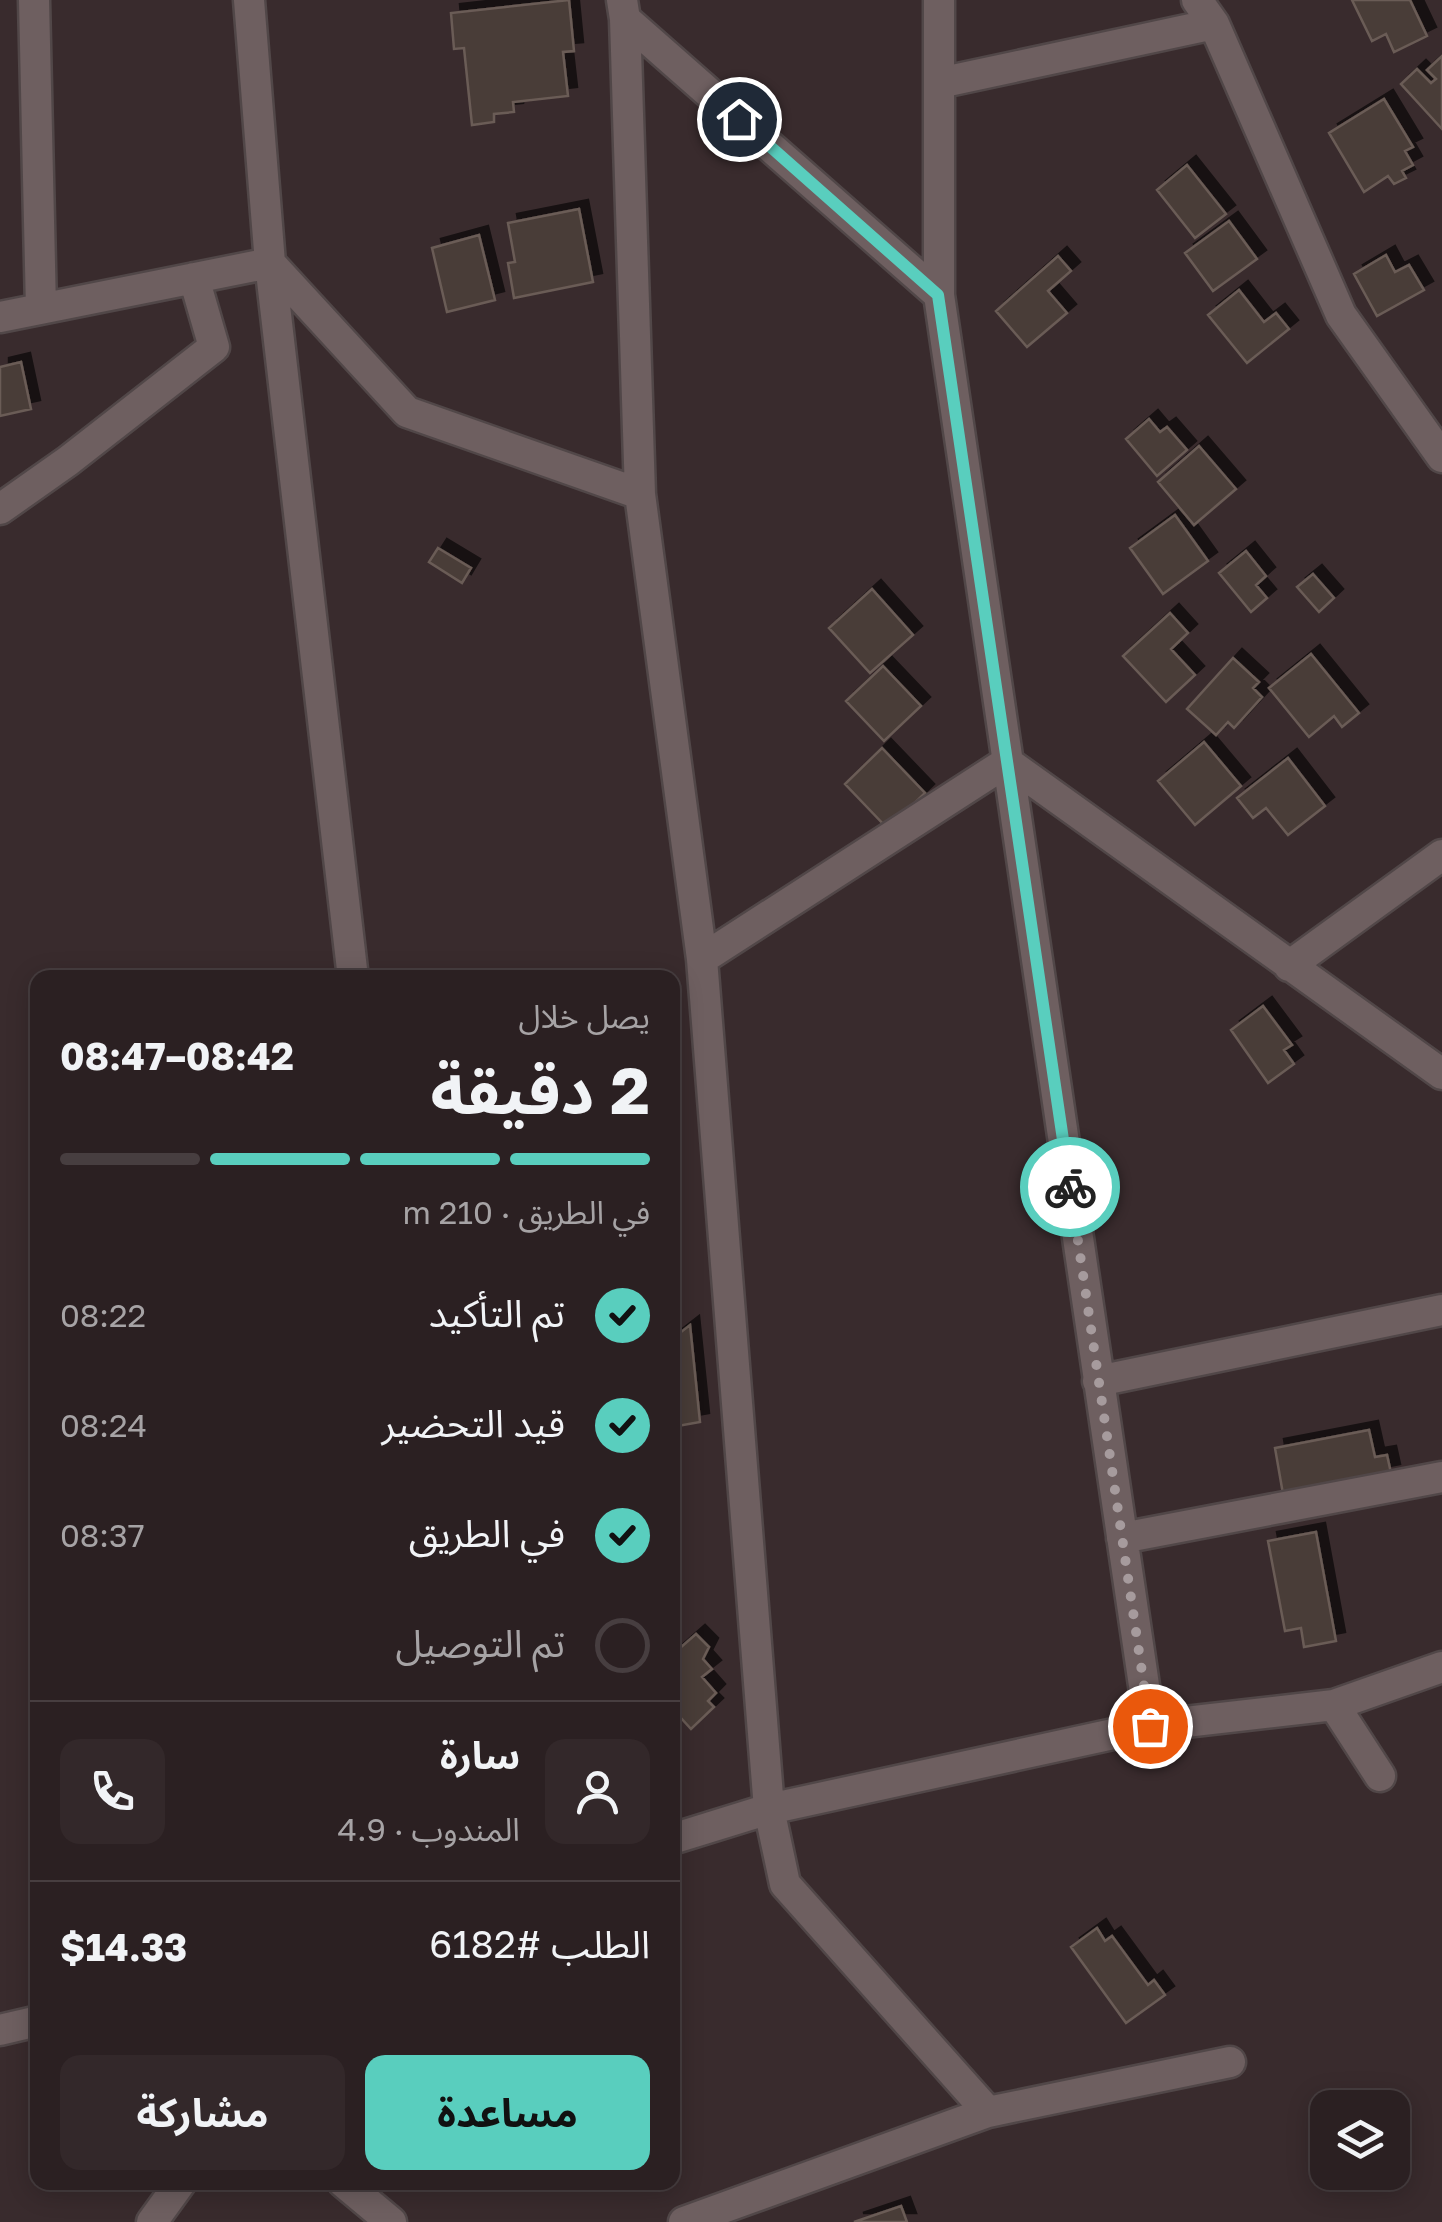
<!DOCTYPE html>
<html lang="ar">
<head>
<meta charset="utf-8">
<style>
  body { margin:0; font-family:"Golos Text","Noto Sans Arabic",sans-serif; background:#33282a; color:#f1f3f6; direction:rtl; height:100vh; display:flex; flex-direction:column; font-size:38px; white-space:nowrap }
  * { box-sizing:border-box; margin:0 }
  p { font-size:32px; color:#a6a3a5 }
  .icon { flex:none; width:55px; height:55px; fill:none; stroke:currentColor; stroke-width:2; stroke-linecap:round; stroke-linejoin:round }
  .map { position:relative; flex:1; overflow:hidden; direction:ltr }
  .side { position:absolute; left:30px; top:970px; width:650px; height:1220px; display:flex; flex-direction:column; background:#2b2022; border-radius:20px; box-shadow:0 5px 25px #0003,0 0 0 2px #473e40; direction:rtl }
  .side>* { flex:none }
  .tools { position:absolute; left:1310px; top:2090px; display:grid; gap:20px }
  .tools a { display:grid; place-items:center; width:100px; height:100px; border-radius:20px; background:#2b2022; box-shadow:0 5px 25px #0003,0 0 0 2px #473e40; font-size:50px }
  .pin { position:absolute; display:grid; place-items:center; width:85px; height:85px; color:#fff; margin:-42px; border:5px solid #fff; border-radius:50%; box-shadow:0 2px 10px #0007 }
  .courier { position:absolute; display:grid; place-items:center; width:100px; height:100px; margin:-50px; border:8px solid #59cebe; border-radius:50%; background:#fff; color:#222; box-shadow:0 2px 12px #0007 }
  .overview em { font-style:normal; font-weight:700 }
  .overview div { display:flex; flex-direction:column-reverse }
  .overview { display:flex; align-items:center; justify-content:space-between; height:170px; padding:0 30px }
  h1 { font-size:65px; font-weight:700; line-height:75px }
  .bar { display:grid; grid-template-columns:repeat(4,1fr); gap:15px 10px; align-content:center; height:120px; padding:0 30px }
  .bar i { height:12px; border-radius:8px; background:#473e40 }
  .bar .on { background:#59cebe }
  .bar p { grid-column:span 4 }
  .line { display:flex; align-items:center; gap:25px; padding:0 30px; border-top:2px solid #473e40 }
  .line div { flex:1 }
  .round { display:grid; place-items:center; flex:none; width:105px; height:105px; border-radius:20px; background:#33282a }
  ol { padding:0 30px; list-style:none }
  li { display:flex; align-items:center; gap:30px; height:110px }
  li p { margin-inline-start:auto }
  li .icon { padding:10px; border-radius:50%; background:#59cebe; color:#111; stroke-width:4 }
  li:last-child { color:#a6a3a5 }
  li i { width:55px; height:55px; border:5px solid #473e40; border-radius:50% }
  .cta { display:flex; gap:20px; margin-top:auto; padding:20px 30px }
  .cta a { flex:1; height:115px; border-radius:20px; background:#59cebe; color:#111; font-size:40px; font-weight:700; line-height:115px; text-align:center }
  .cta a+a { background:#33282a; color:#f1f3f6 }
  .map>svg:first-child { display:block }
  .building { fill:#4a3d38; stroke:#6a5c56; stroke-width:2.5; filter:url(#shadow) }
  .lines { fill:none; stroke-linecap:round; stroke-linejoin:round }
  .street-casing { stroke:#514748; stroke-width:35 }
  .street { stroke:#6e5f60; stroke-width:30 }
  .done { stroke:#a69b9d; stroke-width:10; stroke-dasharray:0 18 }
  .route { stroke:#59cebe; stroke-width:12 }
</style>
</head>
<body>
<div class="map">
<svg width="1442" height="2222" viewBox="0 0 1442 2222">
  <defs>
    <filter id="shadow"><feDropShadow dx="9" dy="-9" stdDeviation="0" flood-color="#0009"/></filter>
  </defs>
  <rect width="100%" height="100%" fill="#392b2d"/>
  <path class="building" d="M 569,0 L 574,51 L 563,52 L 568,96 L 513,102 L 514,112 L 494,114 L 494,122 L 472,125 L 464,48 L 454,49 L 451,13 Z
    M 1352,0 L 1410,0 L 1427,36 L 1394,52 L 1386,34 L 1372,41 Z
    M 1442,56 L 1442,129 L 1401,84 L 1417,69 L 1431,83 L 1436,79 L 1427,70 Z
    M 1384,99 L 1413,147 L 1405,151 L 1413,165 L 1402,171 L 1406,178 L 1394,184 L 1388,176 L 1364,192 L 1329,133 Z
    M 1187,165 L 1226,214 L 1195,238 L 1157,190 Z
    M 579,209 L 593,282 L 514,298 L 508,263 L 515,262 L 508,223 Z
    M 1229,221 L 1257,259 L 1213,291 L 1185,253 Z
    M 479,235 L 495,300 L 447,312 L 432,248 Z
    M 1386,255 L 1395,272 L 1409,265 L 1424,290 L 1377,316 L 1354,274 Z
    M 1058,256 L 1071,271 L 1048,291 L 1067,313 L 1027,347 L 996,311 Z
    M 1239,290 L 1264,322 L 1276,313 L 1289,329 L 1247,363 L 1208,315 Z
    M 21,362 L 31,409 L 0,416 L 0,367 Z
    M 1149,419 L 1160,432 L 1167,427 L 1187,450 L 1157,476 L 1126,439 Z
    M 1199,446 L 1236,489 L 1194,525 L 1158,482 Z
    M 1175,515 L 1208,561 L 1163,594 L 1130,548 Z
    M 438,548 L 471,568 L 462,583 L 429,562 Z
    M 1246,551 L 1266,576 L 1256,585 L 1267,598 L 1251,612 L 1219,573 Z
    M 1313,574 L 1334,598 L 1319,612 L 1297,587 Z
    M 872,589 L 913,635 L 870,673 L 829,628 Z
    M 1170,613 L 1188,633 L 1171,649 L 1195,675 L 1166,702 L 1123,656 Z
    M 1311,654 L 1359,713 L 1342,727 L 1334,716 L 1309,737 L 1269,688 Z
    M 1233,658 L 1259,682 L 1253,688 L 1262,697 L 1234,728 L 1228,722 L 1216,735 L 1187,709 Z
    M 883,666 L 921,706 L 884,741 L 846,701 Z
    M 1204,742 L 1241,786 L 1195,825 L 1158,781 Z
    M 882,748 L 925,793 L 888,829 L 845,784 Z
    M 1288,758 L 1325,806 L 1288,835 L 1266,808 L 1253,818 L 1237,798 Z
    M 1263,1006 L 1292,1045 L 1284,1050 L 1294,1064 L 1268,1083 L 1231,1030 Z
    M 690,1325 L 700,1422 L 672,1427 L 672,1339 Z
    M 1369,1430 L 1375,1457 L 1387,1455 L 1391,1473 L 1283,1494 L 1275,1448 Z
    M 1316,1532 L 1336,1641 L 1304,1647 L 1301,1628 L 1285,1631 L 1268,1541 Z
    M 696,1634 L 709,1647 L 703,1659 L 712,1669 L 702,1677 L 716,1693 L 708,1701 L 714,1707 L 691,1729 L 672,1708 L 672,1655 Z
    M 1097,1928 L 1105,1941 L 1112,1936 L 1148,1985 L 1154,1980 L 1165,1995 L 1126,2023 L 1071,1947 Z
    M 901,2206 L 907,2222 L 854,2222 Z"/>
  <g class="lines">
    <defs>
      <path id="street" d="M 34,0 L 41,309
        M 249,0 L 270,263 L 353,978
        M 622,0 L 625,19 L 640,494 L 702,959 L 769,1809 L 785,1884 L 988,2112 L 1230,2062
        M 939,0 L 939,295 L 1150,1726
        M 1197,0 L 1214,24 L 1341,315 L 1442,457
        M 625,19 L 939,295
        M 939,83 L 1214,24
        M 0,317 L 270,263 L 407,412 L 640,494
        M 0,509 L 68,461 L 214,347 L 194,278
        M 702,959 L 1007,762 L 1442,1074
        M 1289,966 L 1442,855
        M 1098,1381 L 1442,1310
        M 1122,1538 L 1442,1477
        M 1334,1705 L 1380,1776
        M 672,1839 L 769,1809 L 1150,1726 L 1334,1705 L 1442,1667
        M 0,2030 L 38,2021
        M 343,2182 L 391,2222
        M 152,2222 L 181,2182
        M 684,2222 L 988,2112"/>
    </defs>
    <use href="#street" class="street-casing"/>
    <use href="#street" class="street"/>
  </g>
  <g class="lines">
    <path class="done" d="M 1070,1187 L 1150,1726"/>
    <path class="route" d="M 739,119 L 938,295 L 1070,1187"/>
  </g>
</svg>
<div class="tools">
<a><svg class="icon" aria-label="layers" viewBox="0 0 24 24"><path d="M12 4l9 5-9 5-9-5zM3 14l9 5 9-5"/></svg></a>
</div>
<div class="pin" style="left:1150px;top:1726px;background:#ea580c"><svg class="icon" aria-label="bag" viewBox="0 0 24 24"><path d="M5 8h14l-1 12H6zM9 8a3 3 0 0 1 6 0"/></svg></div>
<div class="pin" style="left:739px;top:119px;background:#1f2937"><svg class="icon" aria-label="home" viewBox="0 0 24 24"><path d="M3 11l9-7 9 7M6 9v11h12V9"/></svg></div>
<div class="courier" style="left:1070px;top:1187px"><svg class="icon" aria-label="bike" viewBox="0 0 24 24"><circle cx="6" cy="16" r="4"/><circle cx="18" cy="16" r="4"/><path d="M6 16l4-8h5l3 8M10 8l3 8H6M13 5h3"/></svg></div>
<section class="side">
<div class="overview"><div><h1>2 دقيقة</h1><p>يصل خلال</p></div><em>08:42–08:47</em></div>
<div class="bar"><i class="on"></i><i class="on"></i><i class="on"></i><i></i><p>في الطريق · 210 m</p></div>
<ol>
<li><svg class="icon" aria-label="check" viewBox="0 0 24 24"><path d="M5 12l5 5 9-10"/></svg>تم التأكيد<p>08:22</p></li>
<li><svg class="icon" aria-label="check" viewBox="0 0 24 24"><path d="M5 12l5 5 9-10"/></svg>قيد التحضير<p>08:24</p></li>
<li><svg class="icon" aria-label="check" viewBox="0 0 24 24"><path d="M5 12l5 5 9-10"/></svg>في الطريق<p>08:37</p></li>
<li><i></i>تم التوصيل</li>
</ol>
<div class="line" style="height:180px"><a class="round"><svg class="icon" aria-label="person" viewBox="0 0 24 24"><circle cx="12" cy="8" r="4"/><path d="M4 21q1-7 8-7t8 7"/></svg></a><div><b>سارة</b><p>المندوب · 4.9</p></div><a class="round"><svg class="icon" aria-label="phone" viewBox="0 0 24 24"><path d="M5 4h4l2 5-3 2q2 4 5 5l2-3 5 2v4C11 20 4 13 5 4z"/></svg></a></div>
<div class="line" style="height:130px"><div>الطلب #6182</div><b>$14.33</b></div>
<div class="cta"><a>مساعدة</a><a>مشاركة</a></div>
</section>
</div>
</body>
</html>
